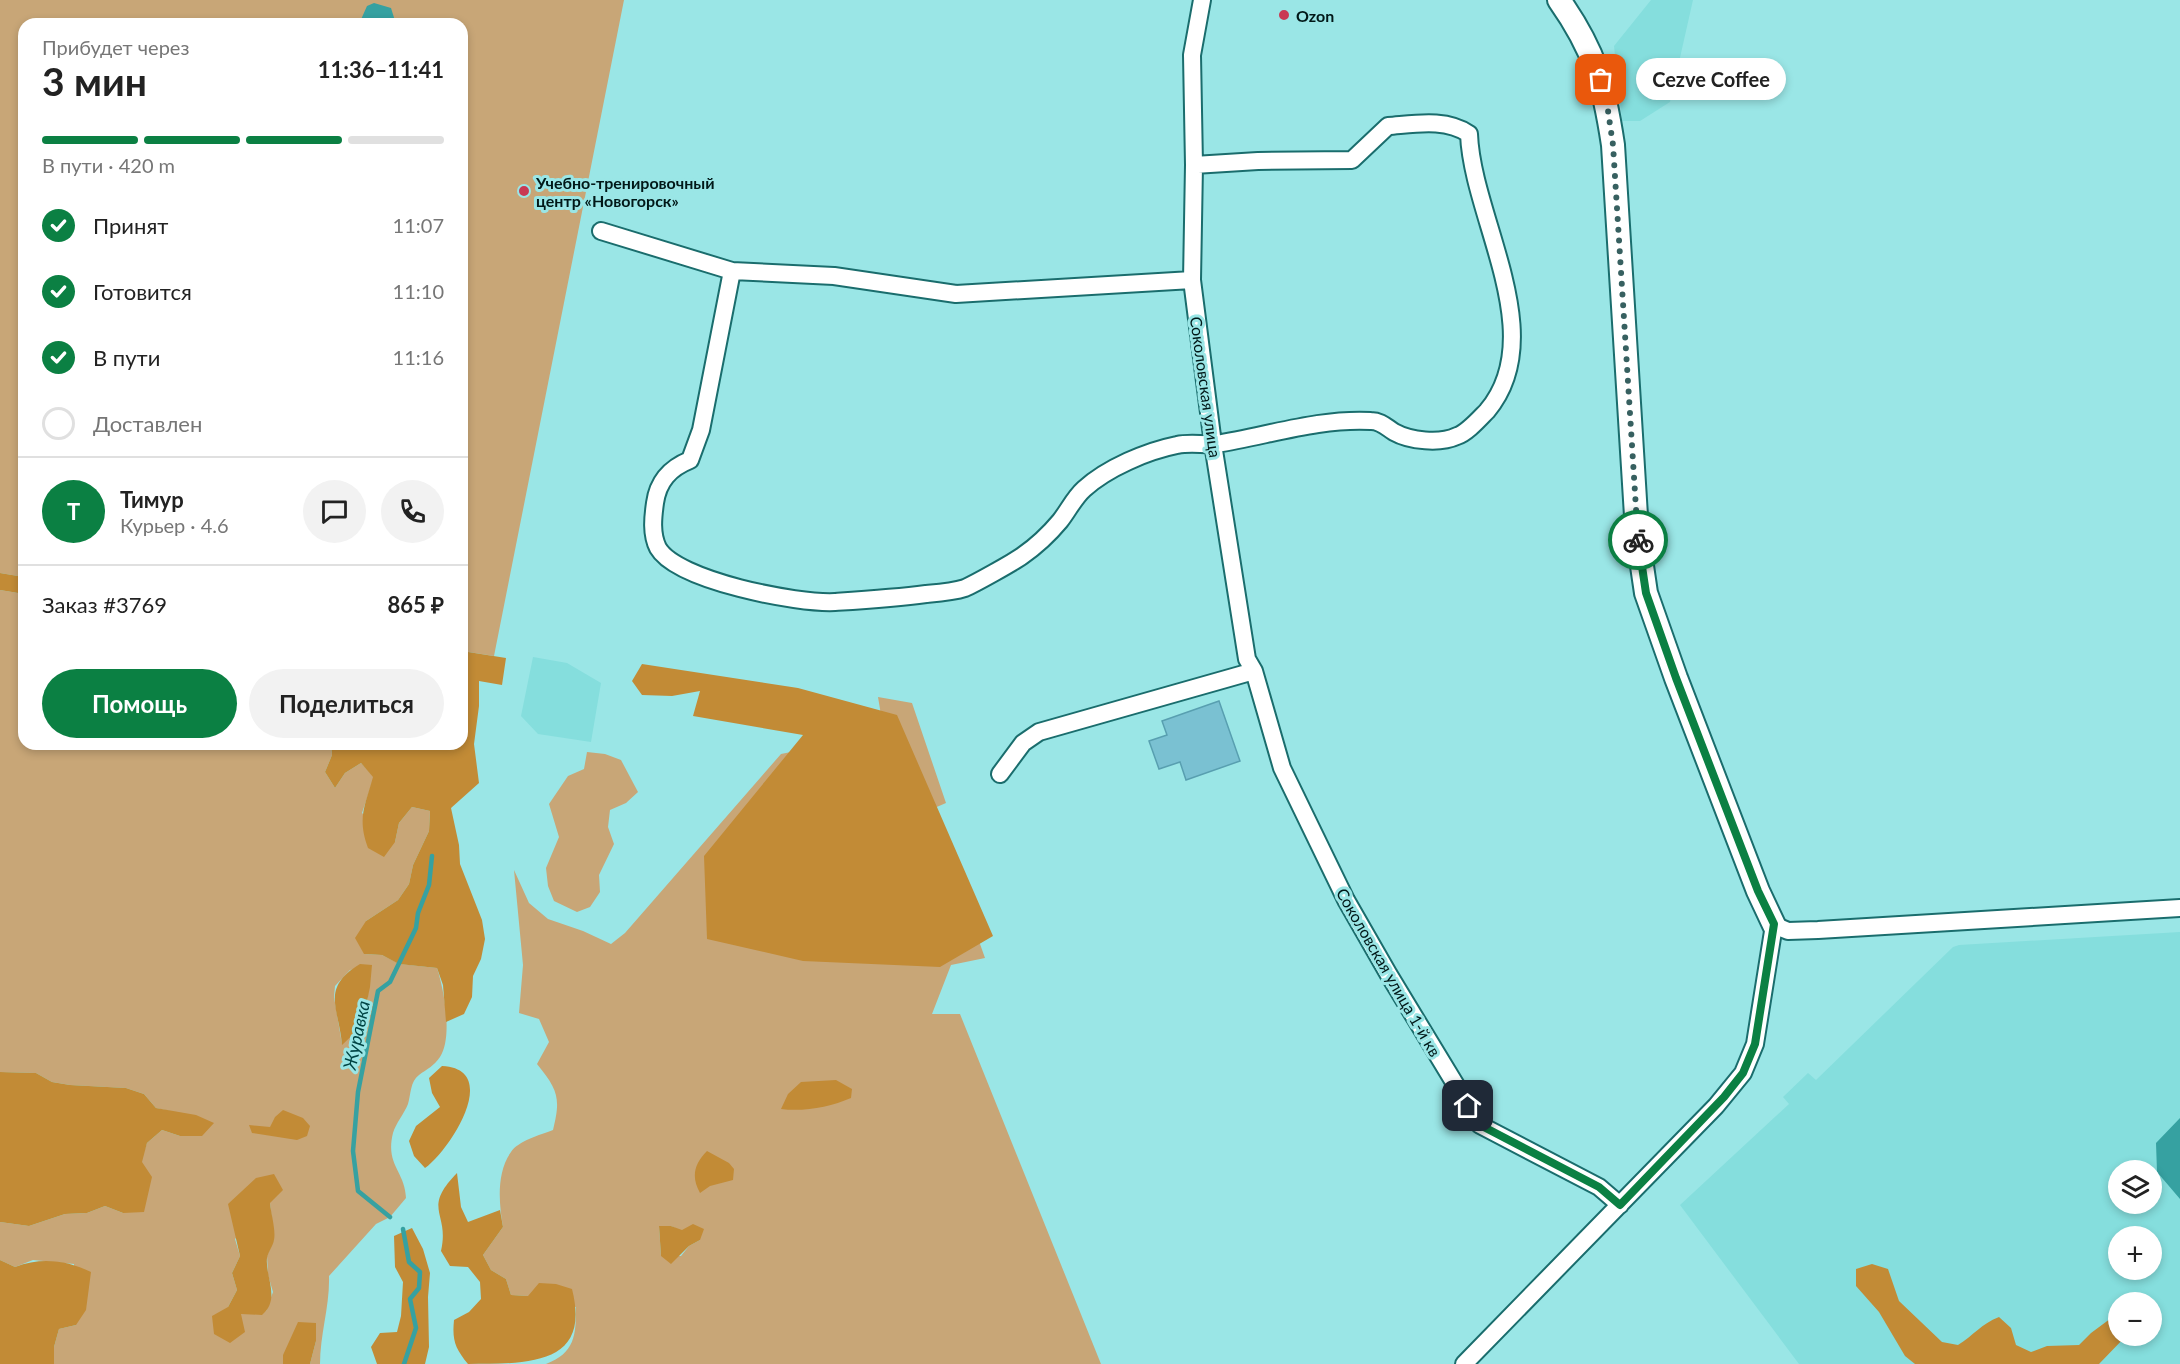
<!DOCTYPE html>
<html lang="ru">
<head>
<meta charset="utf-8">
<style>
  body { margin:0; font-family:Lato,sans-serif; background:#f2f2f2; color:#222; height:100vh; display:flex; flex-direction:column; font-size:22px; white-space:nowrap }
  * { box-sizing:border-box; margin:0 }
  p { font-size:20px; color:#767676 }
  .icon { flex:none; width:33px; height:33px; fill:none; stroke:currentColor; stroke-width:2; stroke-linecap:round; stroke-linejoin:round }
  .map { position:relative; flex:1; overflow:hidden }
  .side { position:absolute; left:18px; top:18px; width:450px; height:732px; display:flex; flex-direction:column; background:#fff; border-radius:18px; box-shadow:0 3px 9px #0003 }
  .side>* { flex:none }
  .controls { position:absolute; left:2108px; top:1160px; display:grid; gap:12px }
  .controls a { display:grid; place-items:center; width:54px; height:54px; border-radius:50%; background:#fff; box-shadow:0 3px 9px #0003; font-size:30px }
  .pin { position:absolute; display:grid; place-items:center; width:51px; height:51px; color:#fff; margin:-26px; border-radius:12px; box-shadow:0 3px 9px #0006 }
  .courier { position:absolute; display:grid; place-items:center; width:60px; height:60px; margin:-30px; border:4px solid #0b8043; border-radius:50%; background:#fff; color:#222; box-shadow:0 2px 8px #0007 }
  .bubble { position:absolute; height:42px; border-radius:21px; background:#fff; box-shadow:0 3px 9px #0003; font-size:20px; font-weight:700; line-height:42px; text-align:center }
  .summary em { font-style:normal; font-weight:700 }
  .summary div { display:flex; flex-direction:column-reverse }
  .summary { display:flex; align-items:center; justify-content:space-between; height:102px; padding:0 24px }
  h1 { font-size:39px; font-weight:700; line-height:45px }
  .bar { display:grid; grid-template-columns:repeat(4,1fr); gap:9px 6px; align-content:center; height:72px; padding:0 24px }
  .bar i { height:8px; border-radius:4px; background:#e0e0e0 }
  .bar .current { background:#0b8043 }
  .bar p { grid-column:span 4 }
  .line { display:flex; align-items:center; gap:15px; padding:0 24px; border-top:2px solid #e0e0e0 }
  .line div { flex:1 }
  .round { display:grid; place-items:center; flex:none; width:63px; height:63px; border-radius:32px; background:#f2f2f2 }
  ol { padding:0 24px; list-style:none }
  li { display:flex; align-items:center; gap:18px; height:66px }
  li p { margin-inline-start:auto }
  li .icon { padding:6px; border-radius:50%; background:#0b8043; color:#fff; stroke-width:4 }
  li:last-child { color:#767676 }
  li i { width:33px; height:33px; border:3px solid #e0e0e0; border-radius:50% }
  .cta { display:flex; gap:12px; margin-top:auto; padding:12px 24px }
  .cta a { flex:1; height:69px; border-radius:36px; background:#0b8043; color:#fff; font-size:24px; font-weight:700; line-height:69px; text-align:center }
  .cta a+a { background:#f2f2f2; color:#222 }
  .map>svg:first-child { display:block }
  .built { fill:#85dedd; fill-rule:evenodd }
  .green { fill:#c8a677; fill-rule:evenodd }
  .forest { fill:#c28b36 }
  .water { fill:#36a1a1 }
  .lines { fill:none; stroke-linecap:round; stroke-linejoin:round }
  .stream { stroke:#36a1a1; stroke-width:4.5 }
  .building { fill:#7ac1d2; stroke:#589fb0; stroke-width:1.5 }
  .street-casing { stroke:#1a6d6d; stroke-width:20 }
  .secondary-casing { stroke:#1a6d6d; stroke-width:26 }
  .street { stroke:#fff; stroke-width:16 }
  .secondary { stroke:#fff; stroke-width:22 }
  .done { stroke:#376060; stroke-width:6; stroke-dasharray:0 10.8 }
  .route { stroke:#0b8043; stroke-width:8 }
  .poi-dot { fill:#c93953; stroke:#9ae6e6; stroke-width:2 }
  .labels { text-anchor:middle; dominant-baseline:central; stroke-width:6; stroke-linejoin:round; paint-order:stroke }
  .poi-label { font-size:16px; font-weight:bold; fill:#011818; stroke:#9ae6e6; text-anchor:start }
  .street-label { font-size:16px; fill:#011818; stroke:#9ae6e6 }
  .water-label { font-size:18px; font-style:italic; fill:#044; stroke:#9ae6e6 }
</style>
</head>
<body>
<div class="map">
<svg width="2180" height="1364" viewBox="0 0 2180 1364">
  <rect width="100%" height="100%" fill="#9ae6e6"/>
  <path class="built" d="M 1651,0 L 1693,0 L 1670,102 L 1640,121 L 1622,121 L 1614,46 Z
    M 533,657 L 567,663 L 601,683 L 591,742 L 538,734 L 521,716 Z
    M 2180,932 L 2180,1364 L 1799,1364 L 1680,1205 L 1789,1104 L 1783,1097 L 1808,1073 L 1816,1080 L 1953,947 L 1959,945 ZM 2118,1170 L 2151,1170 L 2151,1203 L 2118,1203 ZM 2118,1236 L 2151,1236 L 2151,1269 L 2118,1269 ZM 2118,1302 L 2151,1302 L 2151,1335 L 2118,1335 Z"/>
  <path class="green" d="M 0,0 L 624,0 L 494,656 L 462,651 L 462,24 L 24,24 L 24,577 L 0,573 Z
    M 0,590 L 24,594 L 24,744 L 331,744 L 332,755 L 325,772 L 335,788 L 345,773 L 361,763 L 374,777 L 362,813 L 395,842 L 399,823 L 412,807 L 430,811 L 429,831 L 413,865 L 409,884 L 398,900 L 366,921 L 364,954 L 382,955 L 400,964 L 437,968 C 444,990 453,1037 440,1057 C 434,1066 427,1069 419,1075 C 410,1082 411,1094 408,1104 C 404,1114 396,1123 393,1133 C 385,1165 405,1171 406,1198 L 390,1217 L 376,1224 L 329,1276 C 330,1305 320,1334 320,1364 L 310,1364 L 316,1341 L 283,1355 L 283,1364 L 54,1364 L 54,1347 L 59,1329 L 76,1325 L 74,1264 L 33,1260 L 15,1267 L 0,1260 L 0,1222 L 29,1226 L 65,1214 L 87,1213 L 105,1206 L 123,1213 L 147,1143 L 162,1130 L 180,1136 L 174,1112 L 156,1108 L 144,1094 L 126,1088 L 70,1085 L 52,1082 L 36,1073 L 0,1072 ZM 371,966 L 366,1013 L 342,1044 L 334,997 L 335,986 L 350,970 ZM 270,1203 L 274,1239 L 267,1256 L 268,1275 L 273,1292 L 266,1311 L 241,1314 L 228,1307 L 237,1290 L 232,1273 L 240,1256 L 235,1239 Z
    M 878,697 L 912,703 L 946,803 L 932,809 L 985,958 L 951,965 L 932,1014 L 960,1014 L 1101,1364 L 546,1364 C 575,1353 576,1335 576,1307 L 528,1296 L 511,1295 L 506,1279 L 491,1270 L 483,1255 L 503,1227 C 499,1204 496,1173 511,1152 C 518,1141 540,1135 553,1130 C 561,1098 558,1090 537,1064 L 549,1042 L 539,1019 L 519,1013 L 523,965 L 514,870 L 529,903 L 548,919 L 583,931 L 611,944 L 625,933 L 781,754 L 884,733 ZM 659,1226 L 671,1226 L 700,1240 L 689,1246 L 681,1256 L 661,1256 Z
    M 587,752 L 605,754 L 621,760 L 638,792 L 626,803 L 610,810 L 608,827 L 614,844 L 599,875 L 600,892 L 590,907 L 577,912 L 554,901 L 548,886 L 546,868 L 559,837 L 549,804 L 568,776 L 584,769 Z"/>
  <path class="forest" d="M 0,573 L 24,577 L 24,594 L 0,590 Z
    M 462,651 L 506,658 L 502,685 L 479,681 L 479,706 L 474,744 L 479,783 L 451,808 L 459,845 L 460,864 L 482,920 L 485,939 L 481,959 L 473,976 L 472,997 L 464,1014 L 446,1022 L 443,985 L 437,968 L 399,964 L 382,955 L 364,954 L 355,938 L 366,921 L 398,900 L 409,884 L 413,865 L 429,831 L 430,811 L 412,807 L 399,823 L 395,842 L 384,857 L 368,848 C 357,818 365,806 373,777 L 361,763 L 345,773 L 335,788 L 325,772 L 332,755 L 331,744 L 462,744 Z
    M 642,664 L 798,688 L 897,715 L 993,936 L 940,967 L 803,961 L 707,939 L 704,856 L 803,735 L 693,716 L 700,691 L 672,696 L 642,695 L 632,681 Z
    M 360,964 L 372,965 L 370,987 L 362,1026 L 342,1045 C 339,1008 320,988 360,964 Z
    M 442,1066 C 503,1069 449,1151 425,1168 L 414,1156 L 409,1141 L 416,1126 L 440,1107 L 432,1093 L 429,1078 Z
    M 0,1072 L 36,1073 L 52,1082 L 70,1085 L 126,1088 L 144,1094 L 156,1108 L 196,1115 L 214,1123 L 202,1136 L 180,1136 L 162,1130 L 147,1143 L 142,1162 L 152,1177 L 144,1212 L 123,1213 L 105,1206 L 87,1213 L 65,1214 L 29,1226 L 0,1222 Z
    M 836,1080 L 852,1089 L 851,1098 C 830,1107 804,1112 781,1109 L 788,1094 L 801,1082 Z
    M 283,1110 L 303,1118 L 310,1126 L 307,1136 L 297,1140 L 252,1133 L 249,1125 L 270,1127 L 275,1117 Z
    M 707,1151 L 729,1163 L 734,1169 L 733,1180 L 710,1186 L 700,1193 C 691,1177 694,1164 707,1151 Z
    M 457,1173 L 461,1207 L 468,1222 L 500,1210 L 503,1227 L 483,1255 L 491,1270 L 506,1279 L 511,1295 L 528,1296 L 539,1283 L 556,1284 L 572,1289 C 591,1364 532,1364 468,1364 C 455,1348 452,1340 454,1320 L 469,1312 L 481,1299 L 480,1282 L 468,1267 L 450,1266 L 441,1251 C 450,1212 421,1210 457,1173 Z
    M 274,1174 L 283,1190 L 270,1203 C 271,1214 276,1230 274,1240 C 273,1246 268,1252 267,1258 C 265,1277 281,1299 262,1315 L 241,1314 L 245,1332 L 230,1343 L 214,1334 L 212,1316 L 228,1307 L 237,1290 L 232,1273 L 240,1256 L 228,1204 L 256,1178 Z
    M 693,1224 L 704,1229 L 700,1240 L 689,1246 L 671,1264 L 661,1256 L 659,1226 L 671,1226 L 682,1230 Z
    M 412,1228 L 423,1249 L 430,1273 L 428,1297 L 429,1347 L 425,1364 L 377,1364 L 371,1347 L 380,1333 L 397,1332 L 401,1316 L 403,1282 L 395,1267 L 394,1236 Z
    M 0,1260 L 15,1267 C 41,1257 66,1260 91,1272 L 86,1310 L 76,1325 L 59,1329 L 54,1347 L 54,1364 L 0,1364 Z
    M 1872,1264 L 1888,1269 L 1899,1301 L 1942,1342 L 1958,1345 C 1974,1335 1981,1324 1999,1317 L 2011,1328 L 2016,1345 L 2031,1352 L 2047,1346 L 2079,1345 L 2091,1333 L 2118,1313 L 2118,1335 L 2127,1335 L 2099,1364 L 1915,1364 L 1905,1356 L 1879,1312 L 1856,1286 L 1856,1269 Z
    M 298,1322 L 316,1323 L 316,1341 L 310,1364 L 283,1364 L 283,1355 Z"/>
  <path class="water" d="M 374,3 L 391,8 L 396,24 L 359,24 L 367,6 Z
    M 2180,1118 L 2180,1199 L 2157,1172 L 2156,1143 Z"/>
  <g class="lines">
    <path class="stream" d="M 390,1217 L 358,1191 L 353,1151 L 358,1092 L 378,991 L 390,982 L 416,928 L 418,913 L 429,885 L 432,856
      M 403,1229 L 409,1262 L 420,1272 L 419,1288 L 410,1299 L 416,1328 L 404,1364"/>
  </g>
  <path class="building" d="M 1219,701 L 1240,761 L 1186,780 L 1180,762 L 1159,769 L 1149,741 L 1167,735 L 1162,721 Z"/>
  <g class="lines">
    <defs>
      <path id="street" d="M 1202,0 L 1192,55 L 1194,165 L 1192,280 L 1213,444 L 1247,659 L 1254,671 L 1282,768 L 1346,900 L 1389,975 L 1480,1125 L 1599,1187 L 1620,1205
        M 601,231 L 732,271 L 834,276 L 956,294 L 1192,280
        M 732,271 L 701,430 L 690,460 C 670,468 658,481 655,503 C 653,517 651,534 658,548 C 677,581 798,604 835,602 C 865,600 896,598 926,594 C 938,593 953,592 965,588 C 976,583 1012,563 1022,556 C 1035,547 1050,533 1060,521 C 1068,511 1074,498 1084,489 C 1107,468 1147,451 1177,445 C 1190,442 1203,445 1216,444 C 1267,436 1319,418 1371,421 C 1381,421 1386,427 1394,432 C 1410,441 1440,444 1457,436 C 1467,433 1480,418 1487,411 C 1551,335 1472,218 1469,134 C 1446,118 1415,124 1388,126 L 1352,160 L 1258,161 L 1194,165
        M 1000,774 L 1023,743 L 1039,732 L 1254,671
        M 1464,1364 L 1716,1106 L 1743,1073 L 1755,1044 L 1774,925 L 1788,931 L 1818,930 L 2180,908"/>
      <path id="secondary" d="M 1559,0 C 1595,51 1604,85 1613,145 L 1637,532 L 1646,593 L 1676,678 L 1758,891 L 1774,925"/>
    </defs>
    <use href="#street" class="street-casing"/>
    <use href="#secondary" class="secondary-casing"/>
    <use href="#street" class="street"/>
    <use href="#secondary" class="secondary"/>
  </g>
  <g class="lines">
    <path class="done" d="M 1601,80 L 1606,97 L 1613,145 L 1638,540"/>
    <path class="route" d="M 1468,1106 L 1480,1125 L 1599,1187 L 1620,1205 L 1724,1097 L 1743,1073 L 1755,1044 L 1774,924 L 1758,891 L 1676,678 L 1646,593 L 1638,540"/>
  </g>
  <g class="poi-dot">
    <circle cx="1284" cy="15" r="6"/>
    <circle cx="524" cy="191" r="6"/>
  </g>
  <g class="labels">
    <g class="poi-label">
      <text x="1296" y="15">Ozon</text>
      <text x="536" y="182">Учебно-тренировочный<tspan x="536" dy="18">центр «Новогорск»</tspan></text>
    </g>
    <g class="street-label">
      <text transform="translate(1206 387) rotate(82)">Соколовская улица</text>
      <text transform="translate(1389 972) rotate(60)">Соколовская улица 1-й кв</text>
    </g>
    <g class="water-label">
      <text transform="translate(356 1035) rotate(-78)">Журавка</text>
    </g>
  </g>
</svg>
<div class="controls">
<a><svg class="icon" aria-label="layers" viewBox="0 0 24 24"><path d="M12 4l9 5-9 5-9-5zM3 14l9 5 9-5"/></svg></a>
<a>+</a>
<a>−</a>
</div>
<div class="pin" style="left:1601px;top:80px;background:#ea580c"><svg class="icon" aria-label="bag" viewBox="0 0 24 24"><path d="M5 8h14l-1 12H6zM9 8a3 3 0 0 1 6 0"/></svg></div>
<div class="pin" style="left:1468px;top:1106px;background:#1f2937"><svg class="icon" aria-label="home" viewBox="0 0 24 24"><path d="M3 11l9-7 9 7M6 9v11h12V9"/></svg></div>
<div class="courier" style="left:1638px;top:540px"><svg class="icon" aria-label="bike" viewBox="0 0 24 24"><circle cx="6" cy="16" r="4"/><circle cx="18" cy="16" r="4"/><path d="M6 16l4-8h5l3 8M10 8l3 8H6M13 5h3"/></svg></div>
<div class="bubble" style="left:1636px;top:58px;width:150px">Cezve Coffee</div>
<section class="side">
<div class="summary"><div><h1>3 мин</h1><p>Прибудет через</p></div><em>11:36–11:41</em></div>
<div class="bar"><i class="current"></i><i class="current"></i><i class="current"></i><i></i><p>В пути · 420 m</p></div>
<ol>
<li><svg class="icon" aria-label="check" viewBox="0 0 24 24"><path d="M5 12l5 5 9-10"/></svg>Принят<p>11:07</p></li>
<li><svg class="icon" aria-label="check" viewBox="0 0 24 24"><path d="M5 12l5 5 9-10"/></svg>Готовится<p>11:10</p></li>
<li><svg class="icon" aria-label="check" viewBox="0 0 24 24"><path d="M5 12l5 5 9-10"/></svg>В пути<p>11:16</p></li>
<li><i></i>Доставлен</li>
</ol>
<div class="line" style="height:108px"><b class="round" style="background:#0b8043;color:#fff">Т</b><div><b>Тимур</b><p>Курьер · 4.6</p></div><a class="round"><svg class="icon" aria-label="chat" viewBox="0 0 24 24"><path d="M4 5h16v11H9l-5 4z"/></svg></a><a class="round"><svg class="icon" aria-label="phone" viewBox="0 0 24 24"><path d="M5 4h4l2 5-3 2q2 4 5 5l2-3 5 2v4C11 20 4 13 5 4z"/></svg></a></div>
<div class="line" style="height:78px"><div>Заказ #3769</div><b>865 ₽</b></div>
<div class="cta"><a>Помощь</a><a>Поделиться</a></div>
</section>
</div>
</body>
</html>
